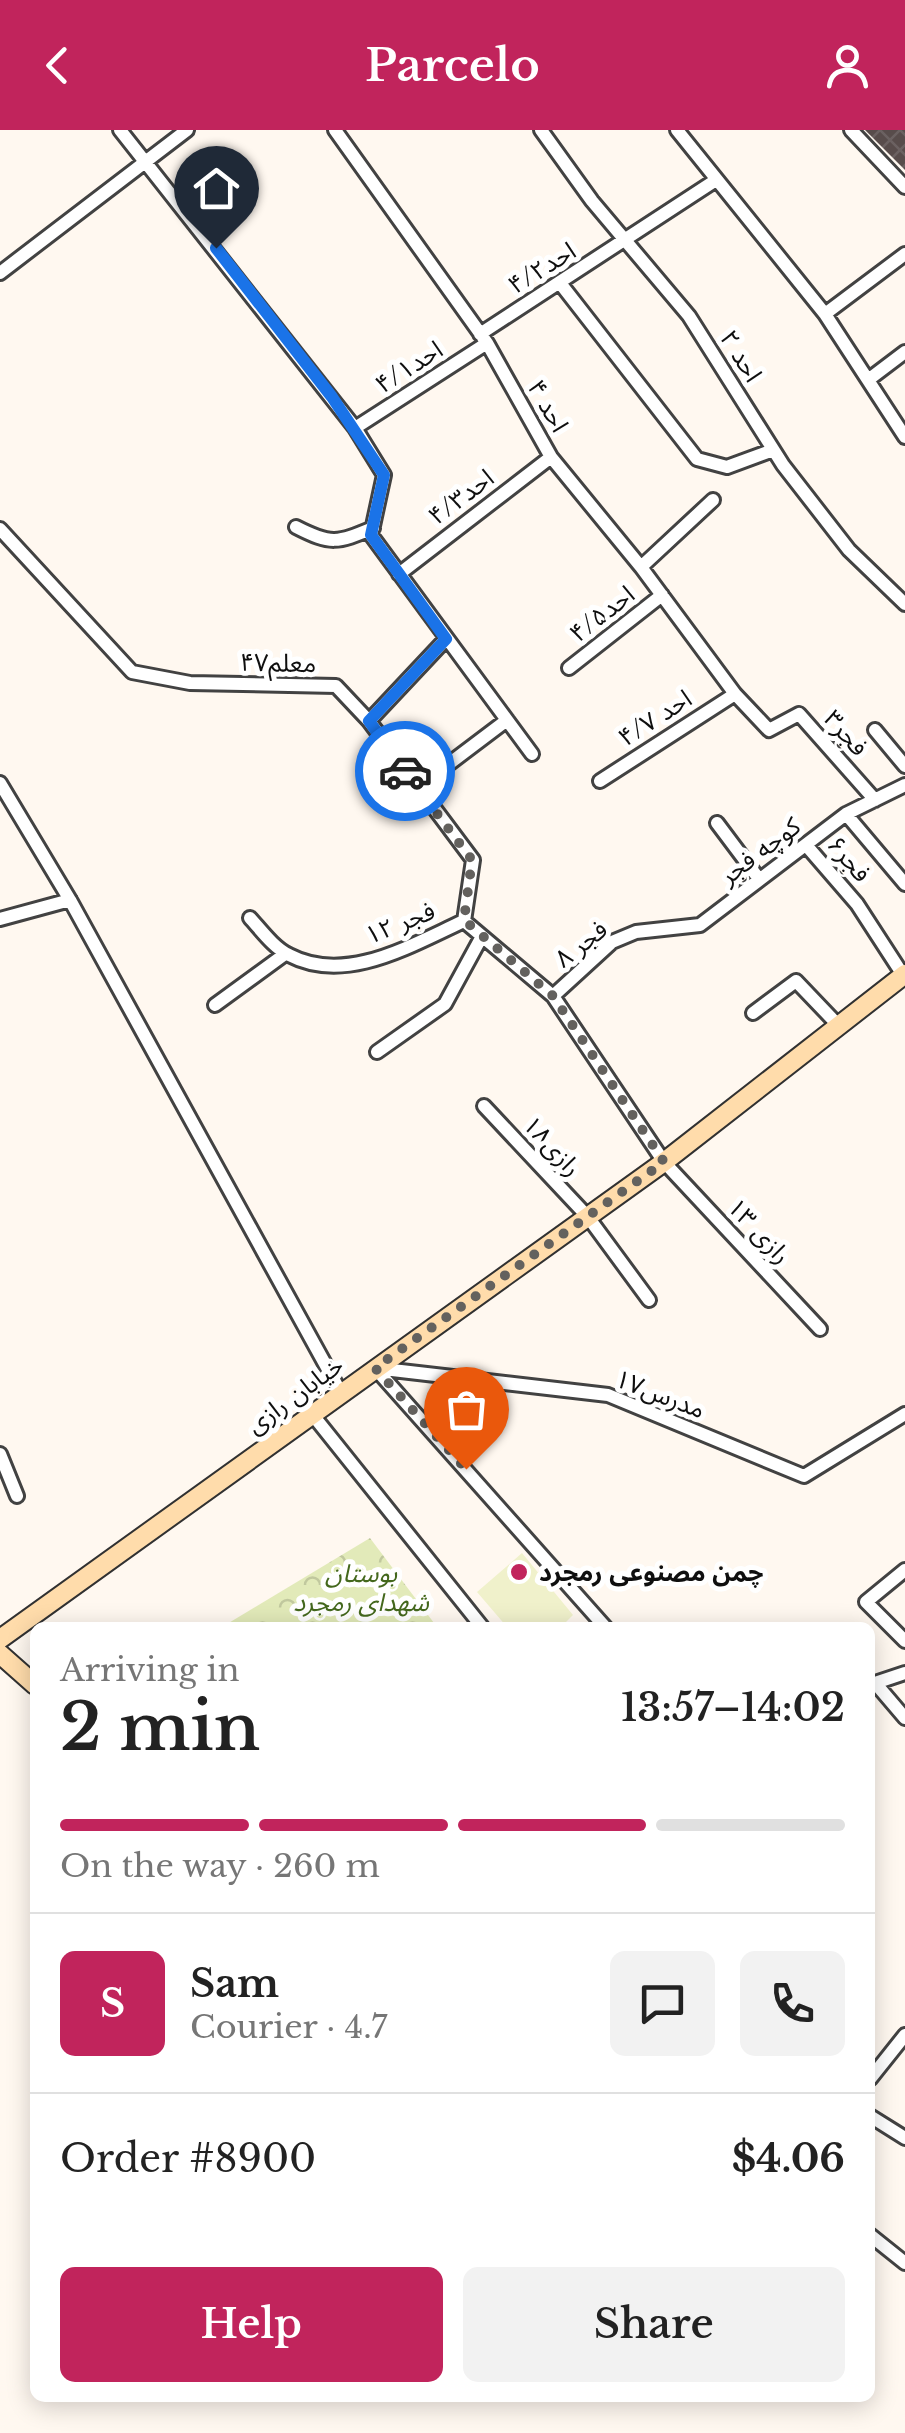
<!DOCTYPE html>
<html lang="en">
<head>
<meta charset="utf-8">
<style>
  body { margin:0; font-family:"Libre Baskerville","Noto Sans Arabic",serif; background:#f2f2f2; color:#222; height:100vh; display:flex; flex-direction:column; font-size:38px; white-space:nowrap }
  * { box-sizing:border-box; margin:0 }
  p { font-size:32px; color:#767676 }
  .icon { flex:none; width:55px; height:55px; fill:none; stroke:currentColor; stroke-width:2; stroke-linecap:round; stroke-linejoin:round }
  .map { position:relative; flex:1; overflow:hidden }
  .sheet { position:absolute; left:30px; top:1492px; width:845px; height:780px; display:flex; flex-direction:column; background:#fff; border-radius:15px; box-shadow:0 5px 25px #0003 }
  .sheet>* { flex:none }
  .pin { position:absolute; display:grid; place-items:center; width:85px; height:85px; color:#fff; margin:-102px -42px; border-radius:50% 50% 50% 0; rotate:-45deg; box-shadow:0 0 10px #0007 }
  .pin .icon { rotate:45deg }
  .courier { position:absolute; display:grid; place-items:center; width:100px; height:100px; margin:-50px; border:8px solid #1a73e8; border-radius:50%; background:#fff; color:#222; box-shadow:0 2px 12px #0007 }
  .headline em { font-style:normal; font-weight:600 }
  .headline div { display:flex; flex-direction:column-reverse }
  .headline { display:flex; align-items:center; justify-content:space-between; height:170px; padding:0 30px }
  h1 { font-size:65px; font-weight:600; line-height:75px }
  .bar { display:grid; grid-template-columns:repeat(4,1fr); gap:15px 10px; align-content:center; height:120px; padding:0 30px }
  .bar i { height:12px; border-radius:8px; background:#e0e0e0 }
  .bar .on { background:#c1245c }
  .bar p { grid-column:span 4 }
  .line { display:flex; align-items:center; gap:25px; padding:0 30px; border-top:2px solid #e0e0e0 }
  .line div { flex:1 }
  .round { display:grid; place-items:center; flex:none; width:105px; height:105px; border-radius:15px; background:#f2f2f2 }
  .button { display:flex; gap:20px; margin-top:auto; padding:20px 30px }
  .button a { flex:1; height:115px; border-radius:15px; background:#c1245c; color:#fff; font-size:40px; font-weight:600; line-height:115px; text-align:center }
  .button a+a { background:#f2f2f2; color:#222 }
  header { display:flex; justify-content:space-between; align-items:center; height:130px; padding:0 30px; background:#c1245c; color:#fff; font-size:45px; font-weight:600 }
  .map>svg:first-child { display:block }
  .park { fill:url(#park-crowns) }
  .pitch { fill:#f0f1cb }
  .building { fill:url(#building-cross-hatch) }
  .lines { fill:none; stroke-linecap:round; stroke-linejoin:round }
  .street-casing { stroke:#424242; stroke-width:18 }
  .secondary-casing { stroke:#313131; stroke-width:22 }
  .street { stroke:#fff; stroke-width:12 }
  .secondary { stroke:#ffdcab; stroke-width:18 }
  .done { stroke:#63615e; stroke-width:10; stroke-dasharray:0 18 }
  .route { stroke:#1a73e8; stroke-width:12 }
  .poi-dot { fill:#c1245c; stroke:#fff; stroke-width:4 }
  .labels { text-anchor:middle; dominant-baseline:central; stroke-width:10; stroke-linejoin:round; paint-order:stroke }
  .street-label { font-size:25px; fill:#0f0f0f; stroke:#fff }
  .poi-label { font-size:25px; font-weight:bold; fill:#0f0f0f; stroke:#fff; text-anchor:start }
  .park-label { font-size:25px; font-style:italic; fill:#44681d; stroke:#fff }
</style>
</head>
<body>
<header><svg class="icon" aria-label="back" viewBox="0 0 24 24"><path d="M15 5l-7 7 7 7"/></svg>Parcelo<svg class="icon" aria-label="person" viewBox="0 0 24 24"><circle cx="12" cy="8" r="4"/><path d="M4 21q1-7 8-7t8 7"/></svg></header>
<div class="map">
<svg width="905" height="2303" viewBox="0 0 905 2303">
  <defs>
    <pattern id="park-crowns" width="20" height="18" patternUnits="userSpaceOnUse" patternTransform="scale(2.5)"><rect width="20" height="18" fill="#e2eab9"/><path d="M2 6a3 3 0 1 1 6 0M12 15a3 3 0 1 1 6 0" fill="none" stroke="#c1c89e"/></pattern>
    <pattern id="building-cross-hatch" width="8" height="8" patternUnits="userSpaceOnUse" patternTransform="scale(2.5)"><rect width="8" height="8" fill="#584c4b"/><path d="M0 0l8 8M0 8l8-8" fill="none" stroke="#6b6161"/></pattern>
  </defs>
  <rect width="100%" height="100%" fill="#fff8f0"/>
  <path class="park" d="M 370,1408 L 437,1497 L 222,1497 Z"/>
  <path class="pitch" d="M 522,1423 L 573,1485 L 561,1497 L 507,1497 L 477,1462 Z"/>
  <path class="building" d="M 865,0 L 905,0 L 905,40 Z"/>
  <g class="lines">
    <defs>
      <path id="street" d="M 120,0 L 355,298 L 384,345 L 371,405 L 532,624
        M 335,0 L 487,213 L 551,327 L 641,437 L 735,564 L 769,600 L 799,584 L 875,670
        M 541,0 L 592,71 L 689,186 L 783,335 L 849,420 L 905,474
        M 677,0 L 825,184 L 905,307
        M 851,0 L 905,57
        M 0,143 L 187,0
        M 560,153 L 697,329 L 727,337 L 773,320
        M 825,184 L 905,124
        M 480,204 L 716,50
        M 868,250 L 905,222
        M 355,298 L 487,213
        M 296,397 C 331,415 337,413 373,398
        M 0,399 L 132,542 L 190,553 L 336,556 L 369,591 L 473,730 L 464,791
        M 641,437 L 713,370
        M 399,444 L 551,327
        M 569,538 L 662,465
        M 369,591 L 446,509
        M 875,600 L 905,636
        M 600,651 L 735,564
        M 0,653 L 70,770 L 341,1263
        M 417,658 L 507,590
        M 846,684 L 905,754
        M 717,693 L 759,749
        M 806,715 L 857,774 L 905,848
        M 250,788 C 261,800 274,818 289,825 C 346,855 411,815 464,791
        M 0,789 L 70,770
        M 464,791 L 553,866 L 612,812 L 636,802 L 700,795 L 846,684 L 905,655
        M 553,866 L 664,1032 L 820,1199
        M 215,875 L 285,824
        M 753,883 L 796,851 L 838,895
        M 377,922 L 445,874 L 481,808
        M 484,976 L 588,1087 L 649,1170
        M 375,1238 L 608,1265 L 804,1346 L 905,1284
        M 375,1238 L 606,1498
        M 312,1284 L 483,1498
        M 0,1324 L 17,1366
        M 905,1440 L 866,1472 L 905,1511
        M 872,1554 L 905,1543
        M 876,1554 L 905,1588
        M 870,1949 L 905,1905
        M 870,1986 L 905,2008
        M 870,2105 L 905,2133"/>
      <path id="secondary" d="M 0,1509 L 664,1032 L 905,844
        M 0,1524 L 35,1555"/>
    </defs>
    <use href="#street" class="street-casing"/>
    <use href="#secondary" class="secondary-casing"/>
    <use href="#street" class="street"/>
    <use href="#secondary" class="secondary"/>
  </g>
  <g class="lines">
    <path class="done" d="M 405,641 L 472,730 L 464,790 L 553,866 L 664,1032 L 375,1238 L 466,1339"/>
    <path class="route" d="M 216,118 L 332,267 L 384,345 L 371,405 L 446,509 L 369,591 L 405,641"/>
  </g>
  <circle class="poi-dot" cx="519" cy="1442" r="10"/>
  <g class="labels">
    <g class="street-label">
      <text transform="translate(542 138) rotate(-32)">احد۴/۲</text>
      <text transform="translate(741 226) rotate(58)">احد ۲</text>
      <text transform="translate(409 237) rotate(-33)">احد۴/۱</text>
      <text transform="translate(548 276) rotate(60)">احد ۴</text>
      <text transform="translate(461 367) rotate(-37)">احد۴/۳</text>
      <text transform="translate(602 484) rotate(-38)">احد۴/۵</text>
      <text transform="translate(278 533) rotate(1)">معلم۴۷</text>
      <text transform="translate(655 588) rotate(-33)">احد ۴/۷</text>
      <text transform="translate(846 603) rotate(48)">فجر۳</text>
      <text transform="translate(760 721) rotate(-37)">کوچه فجر</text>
      <text transform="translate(849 729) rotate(49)">فجر۶</text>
      <text transform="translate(400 793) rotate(-22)">فجر ۱۲</text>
      <text transform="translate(581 814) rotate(-38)">فجر ۸</text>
      <text transform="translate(552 1016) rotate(47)">رازی۱۸</text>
      <text transform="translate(759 1101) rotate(47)">رازی ۱۳</text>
      <text transform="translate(660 1264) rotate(21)">مدرس۱۷</text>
      <text transform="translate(295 1265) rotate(-36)">خیابان رازی</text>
    </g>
    <g class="poi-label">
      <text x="539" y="1442">چمن مصنوعی رمجرد</text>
    </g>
    <g class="park-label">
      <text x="361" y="1443">بوستان<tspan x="361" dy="29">شهدای رمجرد</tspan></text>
    </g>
  </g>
</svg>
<div class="pin" style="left:466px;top:1339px;background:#ea580c"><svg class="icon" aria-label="bag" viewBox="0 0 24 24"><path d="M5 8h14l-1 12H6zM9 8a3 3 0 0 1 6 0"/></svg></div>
<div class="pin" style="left:216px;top:118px;background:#1f2937"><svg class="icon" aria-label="home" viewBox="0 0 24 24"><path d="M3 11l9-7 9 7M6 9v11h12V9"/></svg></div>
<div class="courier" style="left:405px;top:641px"><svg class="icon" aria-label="car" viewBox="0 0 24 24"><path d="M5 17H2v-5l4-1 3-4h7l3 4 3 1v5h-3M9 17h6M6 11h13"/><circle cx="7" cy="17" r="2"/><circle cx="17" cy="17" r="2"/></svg></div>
<section class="sheet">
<div class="headline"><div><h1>2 min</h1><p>Arriving in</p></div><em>13:57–14:02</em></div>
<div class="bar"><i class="on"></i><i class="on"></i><i class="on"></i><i></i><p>On the way · 260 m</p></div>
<div class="line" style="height:180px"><b class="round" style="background:#c1245c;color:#fff">S</b><div><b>Sam</b><p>Courier · 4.7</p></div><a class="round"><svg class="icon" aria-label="chat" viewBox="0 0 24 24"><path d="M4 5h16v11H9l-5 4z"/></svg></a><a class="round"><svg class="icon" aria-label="phone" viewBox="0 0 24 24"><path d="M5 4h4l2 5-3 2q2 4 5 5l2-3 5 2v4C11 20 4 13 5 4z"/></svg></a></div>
<div class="line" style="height:130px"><div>Order #8900</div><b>$4.06</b></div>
<div class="button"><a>Help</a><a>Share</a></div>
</section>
</div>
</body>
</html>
